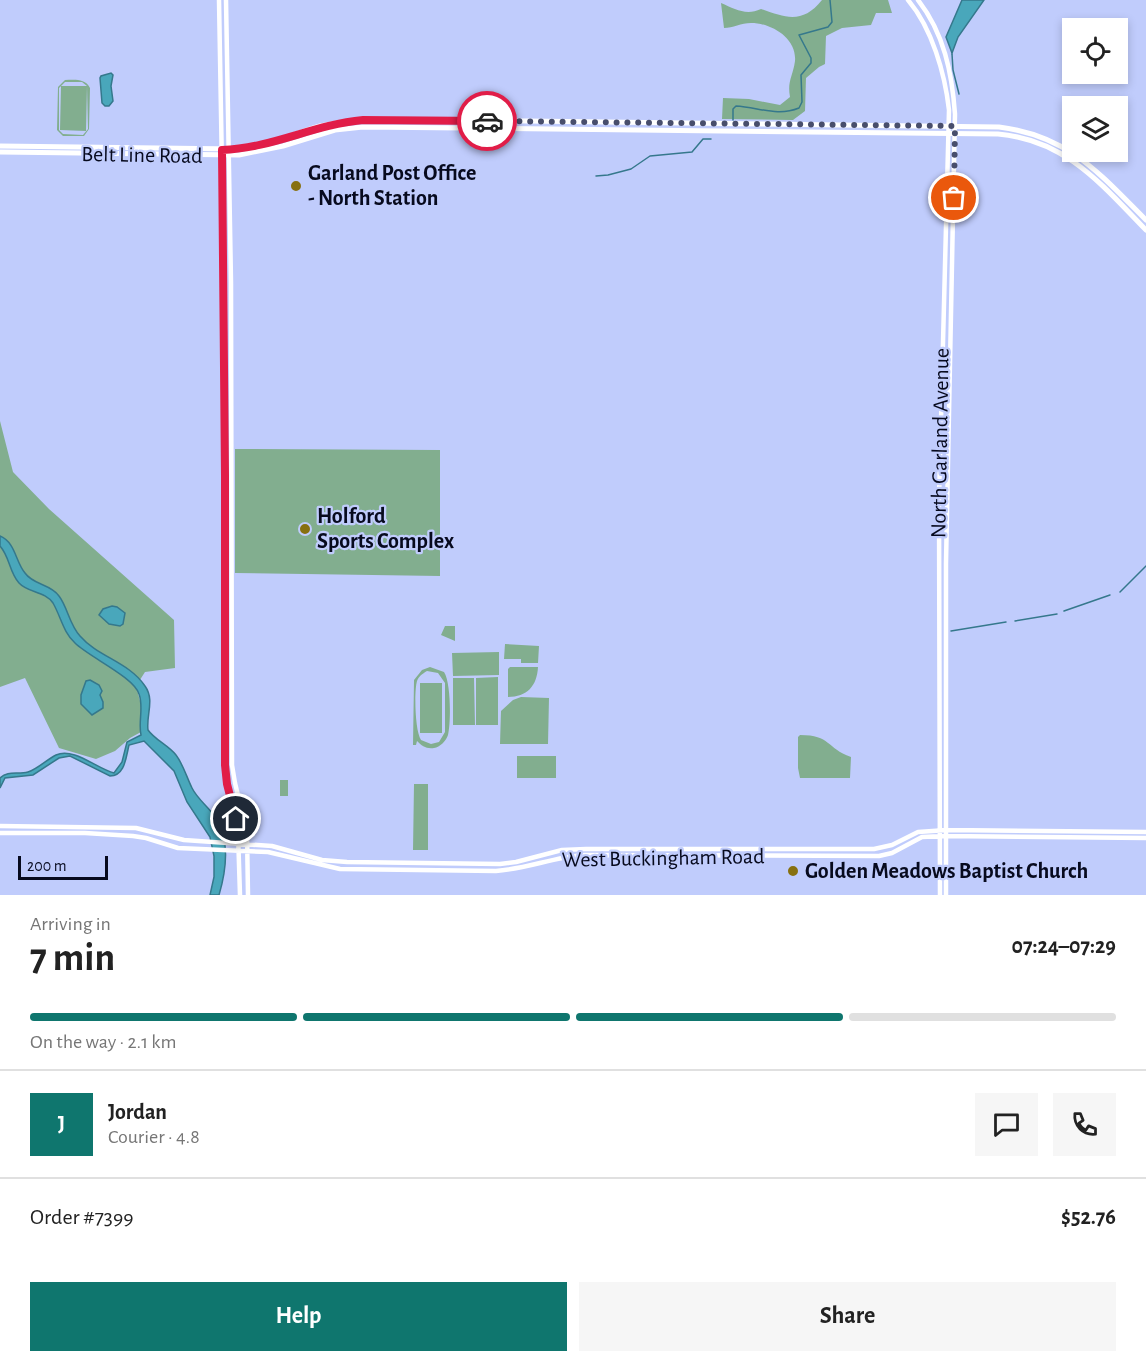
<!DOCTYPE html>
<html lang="en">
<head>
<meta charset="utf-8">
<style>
  body { margin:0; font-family:"Alegreya Sans",sans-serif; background:#f6f6f6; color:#222; height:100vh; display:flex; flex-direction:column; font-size:22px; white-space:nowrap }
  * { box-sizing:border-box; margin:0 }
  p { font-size:20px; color:#767676 }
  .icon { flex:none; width:33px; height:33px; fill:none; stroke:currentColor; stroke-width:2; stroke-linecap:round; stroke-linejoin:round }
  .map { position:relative; height:895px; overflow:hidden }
  .drawer { display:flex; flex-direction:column; background:#fff; flex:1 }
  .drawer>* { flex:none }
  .fabs { position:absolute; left:1062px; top:18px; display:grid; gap:12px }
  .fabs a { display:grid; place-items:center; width:66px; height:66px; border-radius:0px; background:#fff; box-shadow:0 3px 9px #0003; font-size:30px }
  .scale { position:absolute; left:18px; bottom:15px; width:90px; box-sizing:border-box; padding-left:6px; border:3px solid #070a1e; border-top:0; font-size:16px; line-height:21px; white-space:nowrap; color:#070a1e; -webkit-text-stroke:4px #c0ccfc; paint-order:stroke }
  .pin { position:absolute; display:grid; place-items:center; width:51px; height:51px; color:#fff; margin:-26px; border:3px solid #fff; border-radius:50%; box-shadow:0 2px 6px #0007 }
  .courier { position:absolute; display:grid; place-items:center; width:60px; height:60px; margin:-30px; border:4px solid #e11d48; border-radius:50%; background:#fff; color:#222; box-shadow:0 2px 8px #0007 }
  .head em { font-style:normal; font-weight:600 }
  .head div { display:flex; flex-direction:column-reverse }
  .head { display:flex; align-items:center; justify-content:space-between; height:102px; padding:0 30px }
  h1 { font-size:39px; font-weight:600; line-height:45px }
  .bar { display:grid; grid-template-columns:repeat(4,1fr); gap:9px 6px; align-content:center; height:72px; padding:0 30px }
  .bar i { height:8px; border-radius:4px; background:#e0e0e0 }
  .bar .on { background:#0f766e }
  .bar p { grid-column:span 4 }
  .line { display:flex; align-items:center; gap:15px; padding:0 30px; border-top:2px solid #e0e0e0 }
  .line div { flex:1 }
  .round { display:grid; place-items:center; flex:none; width:63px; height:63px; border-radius:0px; background:#f6f6f6 }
  .action { display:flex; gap:12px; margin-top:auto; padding:12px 30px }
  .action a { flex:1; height:69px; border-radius:0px; background:#0f766e; color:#fff; font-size:24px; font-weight:600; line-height:69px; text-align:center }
  .action a+a { background:#f6f6f6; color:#222 }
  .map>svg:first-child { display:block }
  .green { fill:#82ae8f; fill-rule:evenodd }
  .water { fill:#49a7bb; stroke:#35788c; stroke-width:1.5 }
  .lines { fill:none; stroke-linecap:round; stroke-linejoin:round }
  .stream { stroke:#35788c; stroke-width:1.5 }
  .secondary { stroke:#fff; stroke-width:4.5 }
  .primary { stroke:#fff; stroke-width:5 }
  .done { stroke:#484e6c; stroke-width:6; stroke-dasharray:0 10.8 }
  .route { stroke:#e11d48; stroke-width:8 }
  .poi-dot { fill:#877010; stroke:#c0ccfc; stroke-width:2 }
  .labels { text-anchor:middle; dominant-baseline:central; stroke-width:4.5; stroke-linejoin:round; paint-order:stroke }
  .street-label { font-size:22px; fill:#070a1e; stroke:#c0ccfc }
  .poi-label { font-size:22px; font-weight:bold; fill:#070a1e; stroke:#c0ccfc; text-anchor:start }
</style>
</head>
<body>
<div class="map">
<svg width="1146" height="895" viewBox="0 0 1146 895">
  <rect width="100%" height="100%" fill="#c0ccfc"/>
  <path class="green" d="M 822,0 L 888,0 L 892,13 L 876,13 L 871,25 L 842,28 L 826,36 L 825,64 L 819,67 L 806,78 L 805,111 L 793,120 L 722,119 L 723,98 L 749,99 L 780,105 L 790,97 C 787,81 793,76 795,61 C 797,38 771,23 751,23 C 741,23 733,28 724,28 L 721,3 C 735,9 746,16 761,9 C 786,18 803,24 822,0 Z
    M 65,80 C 74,80 85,78 90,88 L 89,129 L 84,136 L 63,136 L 57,130 L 58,87 ZM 65,82 L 82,82 L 87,86 L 61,86 L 60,130 L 86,131 L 87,86 L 88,129 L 83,135 L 63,134 L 59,130 L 59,88 Z
    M 0,421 L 13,472 L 49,509 L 174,620 L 175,668 L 145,672 L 136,686 L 143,712 L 141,732 L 130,738 L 115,751 L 96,759 L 59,748 L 25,678 L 0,687 Z
    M 235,449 L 440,450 L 440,576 L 235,573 Z
    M 445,626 L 455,626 L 455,641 L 441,635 Z
    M 505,644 L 539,646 L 538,663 L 521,663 L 521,659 L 504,659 Z
    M 499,652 L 499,675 L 453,676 L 452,653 Z
    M 430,667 L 444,672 C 451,682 451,723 448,735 C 446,741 440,747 434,748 C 426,749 422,746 417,741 L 416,745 L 413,745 L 414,680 L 422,670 ZM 427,671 L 438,673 L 445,683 L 445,732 L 439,742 L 431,744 L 421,740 C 415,731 414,692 417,681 C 419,676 422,674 427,671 Z
    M 510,667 L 538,667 C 537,686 527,697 508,697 L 508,669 Z
    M 498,677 L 498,725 L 476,725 L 476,678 Z
    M 453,678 L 474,678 L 475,725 L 453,725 Z
    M 420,683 L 442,683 L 442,733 L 420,733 Z
    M 521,697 L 549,698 L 548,744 L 500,744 L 501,711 L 513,700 Z
    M 800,735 C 831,735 826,748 851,757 L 850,778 L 800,778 L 798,768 L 798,737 Z
    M 517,756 L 556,756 L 556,778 L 517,778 Z
    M 280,780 L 288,780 L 288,796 L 280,796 Z
    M 414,784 L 428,784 L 428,850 L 413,850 Z"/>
  <path class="water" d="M 962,0 L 984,0 L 958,37 L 952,53 L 946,37 Z
    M 111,73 L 113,75 L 111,86 L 113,101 L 109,106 L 105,106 L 102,103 L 100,78 L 101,76 Z
    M 0,536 C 16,543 15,561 25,573 C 33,585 51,584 59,596 C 68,608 69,624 80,636 C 98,657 129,662 145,686 C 155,700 146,715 148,730 C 155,740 168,745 176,755 C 183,764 187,778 192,788 C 198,800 209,807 216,818 C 230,840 226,871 219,895 L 210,895 L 214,877 L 214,856 L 210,837 L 187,802 L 174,771 L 144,741 L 129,745 C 126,757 125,776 110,776 L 70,756 L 59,758 L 33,775 L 5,778 L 0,788 L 0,778 C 8,770 18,775 28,772 C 38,769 46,760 56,755 C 74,747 97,769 114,773 L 122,762 L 127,742 L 141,735 C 138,722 144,707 139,694 C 134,677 89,657 75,643 C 63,632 61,617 53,603 C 45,591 28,593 19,583 C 9,572 10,557 0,546 Z
    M 112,606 L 117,607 L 125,613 L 123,624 L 120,626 L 109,624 L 99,615 L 103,609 Z
    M 90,680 L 99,685 L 102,691 L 100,695 L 103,702 L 103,708 L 92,715 L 81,704 L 81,695 L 86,681 Z"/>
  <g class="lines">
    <path class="stream" d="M 952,54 L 953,70 L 959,94
      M 733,120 L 733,109 L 736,106 C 758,107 777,117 799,108 L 802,102 L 801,75 L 811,63 L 811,58 L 799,35 L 828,27 L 832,22 L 830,0
      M 596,176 L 608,175 L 631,169 L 650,156 L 692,152 L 703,139 L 711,139
      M 1120,592 L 1146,566
      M 1064,611 L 1110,595
      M 1015,621 L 1057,614
      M 951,631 L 1006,622"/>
    <path class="secondary" d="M 219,0 L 224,282 L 225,765 L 227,785 L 238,833 L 240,895
      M 226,0 L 231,282 L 232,765 L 235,783 L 247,833 L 248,895
      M 908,0 C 932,28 945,74 949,110 L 939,498 L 940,895
      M 918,0 C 944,33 952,73 955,114 L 946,563 L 946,895
      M 0,826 L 136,828 L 184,840 L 272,846 L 322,860 L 347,862 L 500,864 L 516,862 L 562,850 L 586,849 L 874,849 L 892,845 L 918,832 L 947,830 L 1146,832
      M 0,833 L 85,833 L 133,836 L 146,838 L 178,848 L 268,852 L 340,869 L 496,871 C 526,869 554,857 584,855 L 879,856 L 892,853 L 922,837 L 944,836 L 1146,838"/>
    <path class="primary" d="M 0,146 L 237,149 C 267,147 292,134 320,126 C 334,123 349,121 363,119 L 999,127 C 1069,136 1099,173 1146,220
      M 0,152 L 239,155 L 283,146 L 335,130 L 363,127 L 998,134 C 1066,140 1101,184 1146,230"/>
  </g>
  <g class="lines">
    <path class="done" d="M 487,121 L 955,126 L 954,198"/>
    <path class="route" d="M 236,819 L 227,784 L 225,765 L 225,475 L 222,150 C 273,148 312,125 363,120 L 487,121"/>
  </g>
  <g class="poi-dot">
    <circle cx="296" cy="186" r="6"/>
    <circle cx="305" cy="529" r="6"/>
    <circle cx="793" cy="871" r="6"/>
  </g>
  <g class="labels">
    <g class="street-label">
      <text transform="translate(142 155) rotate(1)">Belt Line Road</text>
      <text transform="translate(940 443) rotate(-89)">North Garland Avenue</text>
      <text transform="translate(663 858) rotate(-1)">West Buckingham Road</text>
    </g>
    <g class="poi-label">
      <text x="308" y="173">Garland Post Office<tspan x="308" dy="25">- North Station</tspan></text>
      <text x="317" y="516">Holford<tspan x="317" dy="25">Sports Complex</tspan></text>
      <text x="805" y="871">Golden Meadows Baptist Church</text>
    </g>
  </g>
</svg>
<div class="fabs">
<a><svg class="icon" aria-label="locate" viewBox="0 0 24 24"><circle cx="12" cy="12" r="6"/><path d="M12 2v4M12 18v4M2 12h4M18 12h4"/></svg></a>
<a><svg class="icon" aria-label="layers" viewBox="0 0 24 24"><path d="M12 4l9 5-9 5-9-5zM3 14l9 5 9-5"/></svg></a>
</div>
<div class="scale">200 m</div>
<div class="pin" style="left:954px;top:198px;background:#ea580c"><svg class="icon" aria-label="bag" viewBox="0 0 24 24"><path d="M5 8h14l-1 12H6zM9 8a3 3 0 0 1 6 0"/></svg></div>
<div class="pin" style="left:236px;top:819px;background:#1f2937"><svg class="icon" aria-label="home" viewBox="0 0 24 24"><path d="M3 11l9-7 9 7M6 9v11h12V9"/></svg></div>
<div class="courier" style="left:487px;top:121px"><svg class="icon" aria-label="car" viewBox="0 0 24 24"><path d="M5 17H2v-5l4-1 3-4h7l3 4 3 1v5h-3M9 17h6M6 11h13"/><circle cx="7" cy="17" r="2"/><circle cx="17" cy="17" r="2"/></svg></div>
</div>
<section class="drawer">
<div class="head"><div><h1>7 min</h1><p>Arriving in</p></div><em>07:24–07:29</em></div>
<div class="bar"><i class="on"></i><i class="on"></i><i class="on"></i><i></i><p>On the way · 2.1 km</p></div>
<div class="line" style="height:108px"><b class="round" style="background:#0f766e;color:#fff">J</b><div><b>Jordan</b><p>Courier · 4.8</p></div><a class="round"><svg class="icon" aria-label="chat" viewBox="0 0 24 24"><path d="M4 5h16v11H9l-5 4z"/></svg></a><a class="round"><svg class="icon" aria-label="phone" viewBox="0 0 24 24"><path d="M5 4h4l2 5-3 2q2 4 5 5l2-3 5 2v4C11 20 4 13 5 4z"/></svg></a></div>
<div class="line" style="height:78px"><div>Order #7399</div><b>$52.76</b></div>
<div class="action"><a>Help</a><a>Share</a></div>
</section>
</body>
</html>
